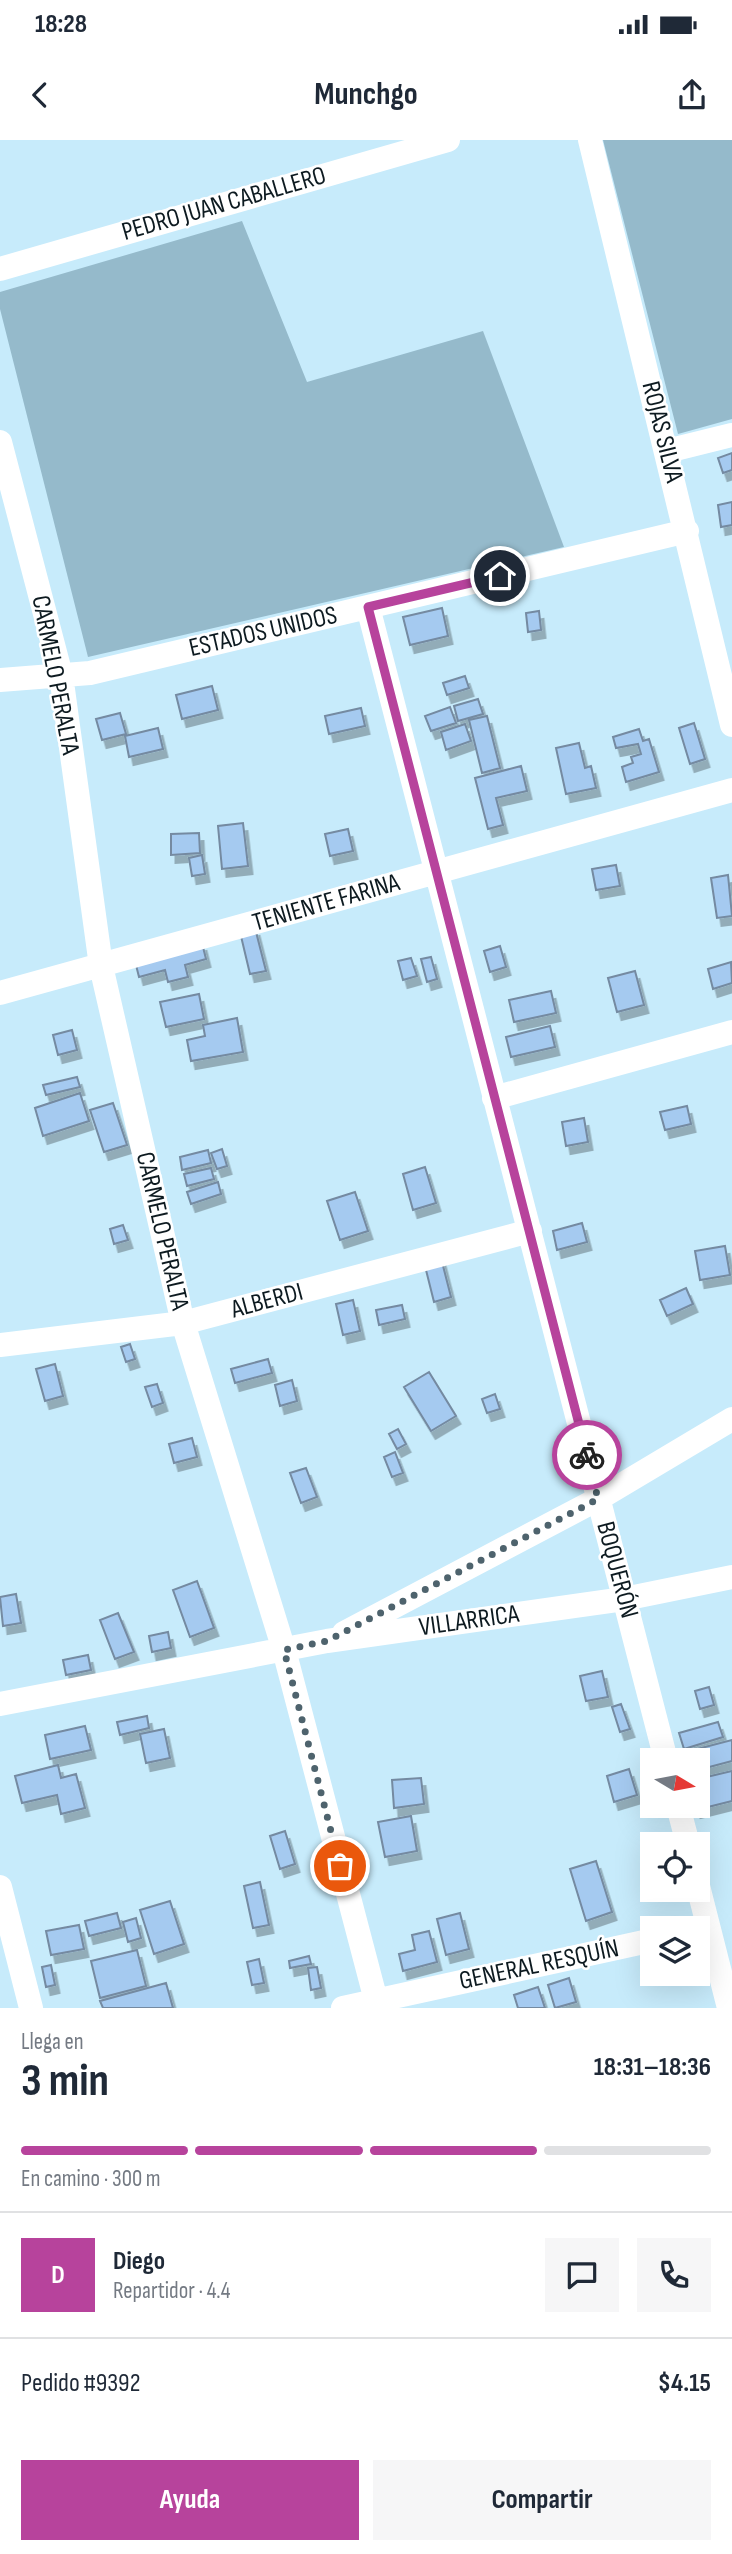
<!DOCTYPE html>
<html lang="es">
<head>
<meta charset="utf-8">
<style>
  body { margin:0; font-family:"Sofia Sans Condensed",sans-serif; background:#f6f6f7; color:#1f2937; height:100vh; display:flex; flex-direction:column; font-size:26px; white-space:nowrap }
  * { box-sizing:border-box; margin:0 }
  p { font-size:23px; color:#747a83 }
  .icon { flex:none; width:38px; height:38px; fill:none; stroke:currentColor; stroke-width:2; stroke-linecap:round; stroke-linejoin:round }
  .map { position:relative; height:1868px; overflow:hidden }
  .side { display:flex; flex-direction:column; background:#fff; flex:1 }
  .side>* { flex:none }
  .needle { width:46px; rotate:100deg }
  .tools { position:absolute; left:640px; top:1608px; display:grid; gap:14px }
  .tools a { display:grid; place-items:center; width:70px; height:70px; border-radius:0px; background:#fff; box-shadow:0 7px 28px #0002; font-size:35px }
  .pin { position:absolute; display:grid; place-items:center; width:60px; height:60px; color:#fff; margin:-30px; border:4px solid #fff; border-radius:50%; box-shadow:0 2px 7px #0007 }
  .courier { position:absolute; display:grid; place-items:center; width:70px; height:70px; margin:-35px; border:5px solid #b7439c; border-radius:50%; background:#fff; color:#222; box-shadow:0 2px 9px #0007 }
  .headline em { font-style:normal; font-weight:700 }
  .headline div { display:flex; flex-direction:column-reverse }
  .headline { display:flex; align-items:center; justify-content:space-between; height:119px; padding:0 21px }
  h1 { font-size:46px; font-weight:700; line-height:52px }
  .bar { display:grid; grid-template-columns:repeat(4,1fr); gap:10px 7px; align-content:center; height:84px; padding:0 21px }
  .bar i { height:9px; border-radius:5px; background:#e0e1e3 }
  .bar .on { background:#b7439c }
  .bar p { grid-column:span 4 }
  .line { display:flex; align-items:center; gap:18px; padding:0 21px; border-top:2px solid #e0e1e3 }
  .line div { flex:1 }
  .round { display:grid; place-items:center; flex:none; width:74px; height:74px; border-radius:0px; background:#f6f6f7 }
  .action { display:flex; gap:14px; margin-top:auto; padding:14px 21px }
  .action a { flex:1; height:80px; border-radius:0px; background:#b7439c; color:#fff; font-size:28px; font-weight:700; line-height:80px; text-align:center }
  .action a+a { background:#f6f6f7; color:#1f2937 }
  .status { display:flex; justify-content:space-between; align-items:center; height:49px; padding:0 35px; background:#fff; direction:ltr }
  .status svg { height:19px; fill:currentColor }
  header { display:flex; justify-content:space-between; align-items:center; height:91px; padding:0 21px; background:#fff; font-size:32px; font-weight:700 }
  .map>svg:first-child { display:block }
  .green { fill:#95bacb }
  .building { fill:#a5caf0; stroke:#748aa1; stroke-width:2; filter:url(#shadow) }
  .lines { fill:none; stroke-linecap:round; stroke-linejoin:round }
  .minor { stroke:#fff; stroke-width:24 }
  .done { stroke:#4e636d; stroke-width:7; stroke-dasharray:0 12.6 }
  .route { stroke:#b7439c; stroke-width:9 }
  .labels { text-anchor:middle; dominant-baseline:central; stroke-width:5; stroke-linejoin:round; paint-order:stroke }
  .street-label { font-size:26px; fill:#0d1a20; stroke:#fff }
</style>
</head>
<body>
<div class="status"><b>18:28</b><svg viewBox="0 0 49 12"><path d="M0 12V9h3v3zM5 12V6h3v6zM10 12V3h3v9zM15 12V0h3v12zM26 1h20v11H26zM47 4h2v5h-2z"/></svg></div>
<header><svg class="icon" aria-label="back" viewBox="0 0 24 24"><path d="M15 5l-7 7 7 7"/></svg>Munchgo<svg class="icon" aria-label="share" viewBox="0 0 24 24"><path d="M12 15V3M7 8l5-5 5 5M5 13v7h14v-7"/></svg></header>
<div class="map">
<svg width="732" height="1868" viewBox="0 0 732 1868">
  <defs>
    <filter id="shadow"><feDropShadow dx="4.5" dy="8" stdDeviation="0" flood-color="#0004"/></filter>
  </defs>
  <rect width="100%" height="100%" fill="#c7ebfb"/>
  <path class="green" d="M 603,0 L 732,0 L 732,279 L 678,294 Z
    M 242,81 L 307,242 L 483,191 L 564,407 L 88,517 L 0,169 L 0,152 Z"/>
  <path class="building" d="M 732,313 L 732,330 L 723,333 L 718,318 Z
    M 732,362 L 732,385 L 721,387 L 718,365 Z
    M 442,468 L 448,496 L 410,505 L 403,477 Z
    M 539,471 L 541,490 L 528,492 L 526,473 Z
    M 465,536 L 469,548 L 447,555 L 443,543 Z
    M 212,546 L 218,570 L 182,579 L 176,555 Z
    M 478,559 L 483,574 L 458,581 L 454,566 Z
    M 450,567 L 456,583 L 431,591 L 425,576 Z
    M 361,568 L 365,586 L 329,594 L 325,576 Z
    M 120,573 L 126,594 L 102,600 L 96,579 Z
    M 487,576 L 500,628 L 482,633 L 469,580 Z
    M 694,583 L 705,619 L 690,624 L 679,588 Z
    M 465,584 L 471,601 L 446,610 L 441,592 Z
    M 158,588 L 163,609 L 129,617 L 125,596 Z
    M 639,589 L 643,601 L 649,599 L 659,632 L 626,642 L 622,627 L 633,623 L 631,617 L 641,614 L 638,604 L 616,608 L 613,597 Z
    M 579,603 L 585,628 L 591,626 L 596,648 L 566,654 L 556,608 Z
    M 521,626 L 527,651 L 496,658 L 503,685 L 488,689 L 475,638 Z
    M 243,683 L 248,726 L 222,729 L 218,686 Z
    M 348,689 L 353,711 L 330,716 L 325,694 Z
    M 199,693 L 200,713 L 171,715 L 171,694 Z
    M 202,715 L 205,734 L 192,736 L 189,718 Z
    M 616,725 L 620,746 L 596,750 L 592,729 Z
    M 728,735 L 732,776 L 717,778 L 711,738 Z
    M 255,788 L 266,831 L 250,834 L 240,792 Z
    M 202,803 L 206,819 L 185,825 L 188,837 L 168,842 L 165,830 L 139,837 L 135,821 Z
    M 500,806 L 506,827 L 490,832 L 484,811 Z
    M 431,817 L 437,839 L 427,842 L 421,819 Z
    M 411,818 L 417,836 L 403,840 L 398,821 Z
    M 731,822 L 732,843 L 713,849 L 708,829 Z
    M 635,831 L 644,865 L 617,872 L 608,838 Z
    M 551,851 L 556,873 L 514,882 L 509,860 Z
    M 199,854 L 204,879 L 166,887 L 160,862 Z
    M 237,878 L 243,912 L 191,921 L 187,900 L 205,896 L 203,885 Z
    M 550,886 L 555,907 L 511,917 L 506,897 Z
    M 72,890 L 77,910 L 58,915 L 53,895 Z
    M 77,937 L 80,947 L 46,955 L 43,945 Z
    M 80,953 L 89,981 L 43,996 L 35,968 Z
    M 113,963 L 127,1005 L 104,1012 L 90,970 Z
    M 687,966 L 691,984 L 665,990 L 660,972 Z
    M 584,978 L 588,1002 L 566,1006 L 562,982 Z
    M 222,1009 L 227,1026 L 217,1029 L 211,1013 Z
    M 208,1010 L 211,1023 L 182,1030 L 180,1017 Z
    M 425,1027 L 436,1063 L 413,1070 L 403,1034 Z
    M 211,1028 L 214,1039 L 187,1046 L 184,1034 Z
    M 218,1042 L 221,1054 L 191,1064 L 187,1052 Z
    M 355,1052 L 368,1091 L 340,1100 L 327,1061 Z
    M 582,1083 L 587,1102 L 557,1110 L 553,1091 Z
    M 123,1085 L 128,1100 L 114,1104 L 110,1089 Z
    M 725,1106 L 730,1135 L 700,1140 L 695,1111 Z
    M 441,1118 L 451,1157 L 434,1162 L 424,1122 Z
    M 686,1148 L 693,1164 L 667,1176 L 660,1160 Z
    M 353,1160 L 360,1191 L 343,1195 L 336,1164 Z
    M 402,1165 L 405,1179 L 379,1185 L 376,1170 Z
    M 130,1204 L 135,1219 L 126,1222 L 121,1207 Z
    M 268,1219 L 272,1233 L 235,1243 L 231,1229 Z
    M 55,1224 L 63,1256 L 45,1261 L 36,1229 Z
    M 429,1232 L 456,1276 L 431,1291 L 404,1247 Z
    M 292,1240 L 297,1261 L 280,1266 L 275,1245 Z
    M 157,1244 L 163,1263 L 152,1267 L 145,1247 Z
    M 495,1254 L 500,1269 L 487,1273 L 482,1259 Z
    M 398,1289 L 406,1304 L 397,1309 L 389,1294 Z
    M 192,1298 L 197,1317 L 174,1323 L 169,1304 Z
    M 395,1312 L 403,1333 L 392,1337 L 384,1317 Z
    M 306,1328 L 317,1357 L 301,1363 L 290,1333 Z
    M 197,1441 L 214,1488 L 190,1497 L 173,1450 Z
    M 16,1454 L 21,1483 L 3,1486 L 0,1457 Z
    M 118,1473 L 134,1512 L 115,1519 L 100,1480 Z
    M 168,1492 L 171,1508 L 152,1512 L 149,1496 Z
    M 88,1515 L 91,1530 L 66,1535 L 63,1520 Z
    M 602,1531 L 608,1557 L 586,1561 L 580,1536 Z
    M 709,1547 L 714,1565 L 700,1569 L 695,1551 Z
    M 621,1564 L 630,1589 L 620,1592 L 612,1567 Z
    M 147,1576 L 149,1588 L 120,1595 L 117,1582 Z
    M 718,1582 L 723,1597 L 684,1609 L 679,1593 Z
    M 85,1586 L 91,1610 L 50,1619 L 45,1595 Z
    M 164,1589 L 170,1618 L 146,1623 L 140,1594 Z
    M 732,1600 L 732,1621 L 698,1630 L 698,1620 L 684,1620 L 682,1613 Z
    M 58,1625 L 61,1638 L 76,1634 L 85,1668 L 61,1674 L 57,1655 L 22,1663 L 15,1636 Z
    M 629,1629 L 637,1655 L 614,1662 L 607,1636 Z
    M 732,1631 L 732,1661 L 696,1670 L 695,1666 L 698,1666 L 698,1639 Z
    M 421,1638 L 424,1664 L 394,1668 L 392,1640 Z
    M 411,1676 L 417,1711 L 385,1717 L 378,1682 Z
    M 285,1691 L 295,1724 L 280,1729 L 270,1696 Z
    M 596,1721 L 612,1772 L 586,1781 L 570,1729 Z
    M 260,1742 L 269,1785 L 253,1788 L 244,1746 Z
    M 170,1761 L 184,1804 L 154,1814 L 140,1770 Z
    M 117,1773 L 121,1788 L 89,1796 L 85,1781 Z
    M 460,1773 L 469,1809 L 446,1815 L 437,1779 Z
    M 136,1778 L 141,1798 L 128,1802 L 123,1782 Z
    M 79,1785 L 84,1809 L 51,1815 L 46,1791 Z
    M 429,1791 L 437,1822 L 403,1831 L 399,1814 L 415,1810 L 412,1795 Z
    M 137,1810 L 146,1846 L 100,1858 L 91,1821 Z
    M 309,1816 L 311,1824 L 290,1828 L 289,1821 Z
    M 259,1819 L 264,1843 L 252,1845 L 247,1822 Z
    M 51,1825 L 55,1845 L 46,1847 L 42,1827 Z
    M 317,1827 L 321,1848 L 311,1850 L 308,1828 Z
    M 569,1838 L 576,1862 L 555,1868 L 548,1845 Z
    M 166,1843 L 173,1868 L 103,1868 L 100,1861 Z
    M 538,1847 L 545,1868 L 518,1868 L 514,1855 Z"/>
  <g class="lines">
    <path class="minor" d="M 590,0 L 732,585
      M 0,129 L 448,0
      M 0,302 L 61,535 L 101,826 L 183,1183 L 284,1510 L 378,1868
      M 667,311 L 732,295
      M 368,467 L 666,1620
      M 0,540 L 90,533 L 687,391
      M 0,853 L 732,650
      M 494,958 L 732,892
      M 0,1205 L 183,1183 L 530,1091
      M 344,1493 L 598,1359 L 732,1279
      M 0,1564 L 327,1501 L 624,1459 L 732,1437
      M 678,1666 L 688,1704
      M 698,1746 L 729,1868
      M 0,1747 L 31,1868
      M 343,1868 L 653,1800"/>
  </g>
  <g class="lines">
    <path class="done" d="M 340,1726 L 284,1510 L 327,1501 L 598,1359 L 587,1315"/>
    <path class="route" d="M 500,436 L 368,467 L 587,1315"/>
  </g>
  <g class="labels">
    <g class="street-label">
      <text transform="translate(224 64) rotate(-16)">PEDRO JUAN CABALLERO</text>
      <text transform="translate(662 292) rotate(76)">ROJAS SILVA</text>
      <text transform="translate(263 492) rotate(-13)">ESTADOS UNIDOS</text>
      <text transform="translate(55 535) rotate(79)">CARMELO PERALTA</text>
      <text transform="translate(326 763) rotate(-16)">TENIENTE FARINA</text>
      <text transform="translate(162 1091) rotate(77)">CARMELO PERALTA</text>
      <text transform="translate(267 1161) rotate(-15)">ALBERDI</text>
      <text transform="translate(617 1430) rotate(75)">BOQUERÓN</text>
      <text transform="translate(469 1481) rotate(-8)">VILLARRICA</text>
      <text transform="translate(539 1825) rotate(-12)">GENERAL RESQUÍN</text>
    </g>
  </g>
</svg>
<div class="tools">
<a><svg class="needle" viewBox="-14 -14 28 28"><path d="M0-13l5 13h-10z" fill="#e53935"/><path d="M0 13l5-13h-10z" fill="#747a83"/></svg></a>
<a><svg class="icon" aria-label="locate" viewBox="0 0 24 24"><circle cx="12" cy="12" r="6"/><path d="M12 2v4M12 18v4M2 12h4M18 12h4"/></svg></a>
<a><svg class="icon" aria-label="layers" viewBox="0 0 24 24"><path d="M12 4l9 5-9 5-9-5zM3 14l9 5 9-5"/></svg></a>
</div>
<div class="pin" style="left:340px;top:1726px;background:#ea580c"><svg class="icon" aria-label="bag" viewBox="0 0 24 24"><path d="M5 8h14l-1 12H6zM9 8a3 3 0 0 1 6 0"/></svg></div>
<div class="pin" style="left:500px;top:436px;background:#1f2937"><svg class="icon" aria-label="home" viewBox="0 0 24 24"><path d="M3 11l9-7 9 7M6 9v11h12V9"/></svg></div>
<div class="courier" style="left:587px;top:1315px"><svg class="icon" aria-label="bike" viewBox="0 0 24 24"><circle cx="6" cy="16" r="4"/><circle cx="18" cy="16" r="4"/><path d="M6 16l4-8h5l3 8M10 8l3 8H6M13 5h3"/></svg></div>
</div>
<section class="side">
<div class="headline"><div><h1>3 min</h1><p>Llega en</p></div><em>18:31–18:36</em></div>
<div class="bar"><i class="on"></i><i class="on"></i><i class="on"></i><i></i><p>En camino · 300 m</p></div>
<div class="line" style="height:126px"><b class="round" style="background:#b7439c;color:#fff">D</b><div><b>Diego</b><p>Repartidor · 4.4</p></div><a class="round"><svg class="icon" aria-label="chat" viewBox="0 0 24 24"><path d="M4 5h16v11H9l-5 4z"/></svg></a><a class="round"><svg class="icon" aria-label="phone" viewBox="0 0 24 24"><path d="M5 4h4l2 5-3 2q2 4 5 5l2-3 5 2v4C11 20 4 13 5 4z"/></svg></a></div>
<div class="line" style="height:91px"><div>Pedido #9392</div><b>$4.15</b></div>
<div class="action"><a>Ayuda</a><a>Compartir</a></div>
</section>
</body>
</html>
